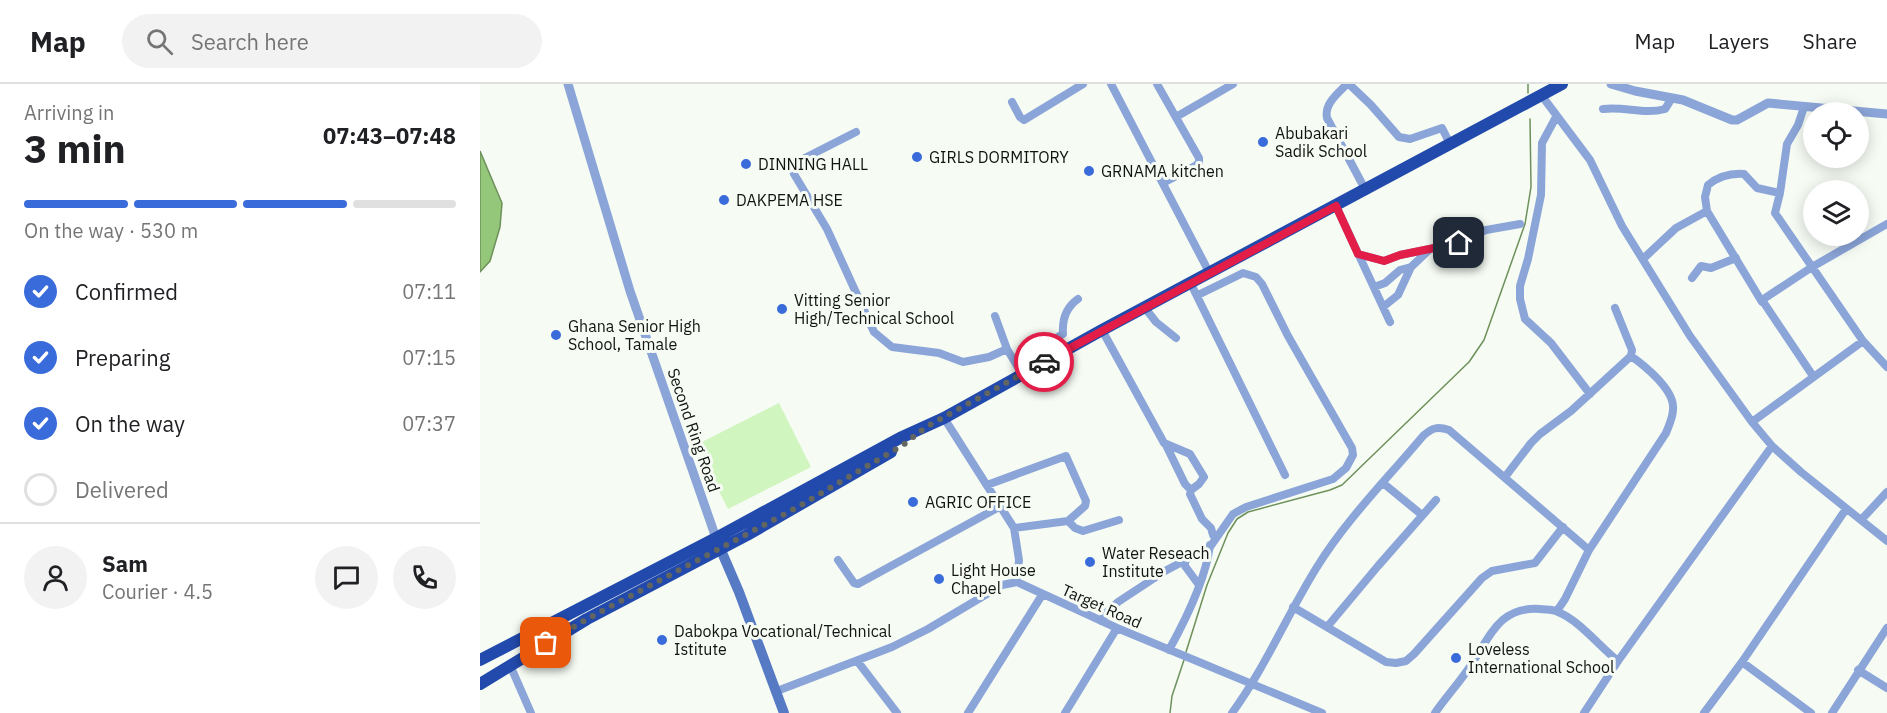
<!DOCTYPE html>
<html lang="en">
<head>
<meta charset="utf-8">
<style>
  body { margin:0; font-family:"IBM Plex Sans",sans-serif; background:#f2f2f2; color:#202124; height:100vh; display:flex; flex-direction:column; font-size:22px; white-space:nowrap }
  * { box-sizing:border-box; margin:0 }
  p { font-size:20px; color:#757577 }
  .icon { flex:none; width:33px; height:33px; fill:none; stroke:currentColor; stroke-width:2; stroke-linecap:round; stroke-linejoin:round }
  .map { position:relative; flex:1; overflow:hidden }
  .side { display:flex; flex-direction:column; background:#fff; width:480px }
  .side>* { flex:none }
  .tools { position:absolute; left:1323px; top:18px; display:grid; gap:12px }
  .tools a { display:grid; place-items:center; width:66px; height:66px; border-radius:50%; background:#fff; box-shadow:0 3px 15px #0003; font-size:30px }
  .pin { position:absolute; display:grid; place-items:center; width:51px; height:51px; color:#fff; margin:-26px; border-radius:12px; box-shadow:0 3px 9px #0006 }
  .courier { position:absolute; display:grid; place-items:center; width:60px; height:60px; margin:-30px; border:4px solid #e11d48; border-radius:50%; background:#fff; color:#222; box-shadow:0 2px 8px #0007 }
  .head em { font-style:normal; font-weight:700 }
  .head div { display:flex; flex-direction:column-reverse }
  .head { display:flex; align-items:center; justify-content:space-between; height:102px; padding:0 24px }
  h1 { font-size:39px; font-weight:700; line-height:45px }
  .bar { display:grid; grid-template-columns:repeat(4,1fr); gap:9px 6px; align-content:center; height:72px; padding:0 24px }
  .bar i { height:8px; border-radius:4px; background:#e0e0e0 }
  .bar .selected { background:#3a6bdb }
  .bar p { grid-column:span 4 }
  .line { display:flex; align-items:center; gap:15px; padding:0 24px; border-top:2px solid #e0e0e0 }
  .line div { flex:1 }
  .round { display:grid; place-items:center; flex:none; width:63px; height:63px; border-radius:32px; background:#f2f2f2 }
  ol { padding:0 24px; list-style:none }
  li { display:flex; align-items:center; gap:18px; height:66px }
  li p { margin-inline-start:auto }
  li .icon { padding:6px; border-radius:50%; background:#3a6bdb; color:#fff; stroke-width:4 }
  li:last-child { color:#757577 }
  li i { width:33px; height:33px; border:3px solid #e0e0e0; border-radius:50% }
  header { display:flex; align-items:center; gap:36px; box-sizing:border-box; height:84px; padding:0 30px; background:#fff; border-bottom:2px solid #e0e0e0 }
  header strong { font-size:28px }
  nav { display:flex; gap:33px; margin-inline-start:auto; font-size:21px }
  .search { width:420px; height:54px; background:#f2f2f2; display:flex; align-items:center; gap:15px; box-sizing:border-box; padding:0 21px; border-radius:33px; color:#757577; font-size:22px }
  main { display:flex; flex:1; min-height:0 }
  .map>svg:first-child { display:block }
  .green { fill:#d1f5bf }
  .water { fill:#94c77a; stroke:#6d915a; stroke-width:1.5 }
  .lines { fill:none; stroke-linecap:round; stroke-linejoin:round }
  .stream { stroke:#6d915a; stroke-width:1.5 }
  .minor { stroke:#8ba5d8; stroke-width:8 }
  .tertiary { stroke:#8ba5d8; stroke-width:9 }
  .secondary { stroke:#577ac4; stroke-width:10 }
  .trunk { stroke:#224aac; stroke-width:12 }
  .done { stroke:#626560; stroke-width:6; stroke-dasharray:0 10.8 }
  .route { stroke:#e11d48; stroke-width:8 }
  .poi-dot { fill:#3a6bdb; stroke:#f6fbf4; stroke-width:2 }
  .labels { text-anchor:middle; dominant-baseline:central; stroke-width:6; stroke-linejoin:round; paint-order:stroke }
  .poi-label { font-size:16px; fill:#121411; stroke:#f6fbf4; text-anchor:start }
  .street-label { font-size:16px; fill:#121411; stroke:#f6fbf4 }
</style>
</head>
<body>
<header>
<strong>Map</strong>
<div class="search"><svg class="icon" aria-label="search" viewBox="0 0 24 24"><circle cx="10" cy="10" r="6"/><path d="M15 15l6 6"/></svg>Search here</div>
<nav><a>Map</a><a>Layers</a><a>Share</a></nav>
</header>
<main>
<section class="side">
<div class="head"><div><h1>3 min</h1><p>Arriving in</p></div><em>07:43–07:48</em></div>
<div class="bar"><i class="selected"></i><i class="selected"></i><i class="selected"></i><i></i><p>On the way · 530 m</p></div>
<ol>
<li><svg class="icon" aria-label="check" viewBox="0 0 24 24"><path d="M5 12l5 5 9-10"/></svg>Confirmed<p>07:11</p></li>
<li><svg class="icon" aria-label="check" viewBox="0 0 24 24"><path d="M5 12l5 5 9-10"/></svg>Preparing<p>07:15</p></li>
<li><svg class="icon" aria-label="check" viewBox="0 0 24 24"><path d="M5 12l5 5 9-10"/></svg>On the way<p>07:37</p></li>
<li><i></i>Delivered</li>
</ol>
<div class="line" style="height:108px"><a class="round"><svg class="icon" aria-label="person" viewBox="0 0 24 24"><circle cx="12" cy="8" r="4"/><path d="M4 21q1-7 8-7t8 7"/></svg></a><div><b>Sam</b><p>Courier · 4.5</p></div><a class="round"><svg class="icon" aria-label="chat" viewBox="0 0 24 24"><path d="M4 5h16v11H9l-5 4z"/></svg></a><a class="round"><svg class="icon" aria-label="phone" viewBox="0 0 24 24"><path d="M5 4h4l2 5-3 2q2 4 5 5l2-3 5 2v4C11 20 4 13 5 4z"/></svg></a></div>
</section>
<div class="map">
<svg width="1407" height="629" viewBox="0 0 1407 629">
  <rect width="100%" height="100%" fill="#f6fbf4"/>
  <path class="green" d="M 299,319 L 331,383 L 248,425 L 216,361 Z"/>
  <path class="water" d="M 0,67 L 22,119 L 20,143 L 10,177 L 0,188 Z"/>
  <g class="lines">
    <path class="stream" d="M 1048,9 L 1048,0
      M 706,568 L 727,501 L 748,449 L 757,435 L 768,428 L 850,406 L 862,401 L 989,278 L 1004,256 L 1045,140 L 1051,103 L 1050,35
      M 690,629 L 692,612 L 704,576"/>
    <path class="minor" d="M 631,0 L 730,190
      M 677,0 L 719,74 L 719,79 L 715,82 L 683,99
      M 867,0 C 858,9 844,20 847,34 L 886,107
      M 869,0 L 891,21 L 919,53 L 930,55 L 962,44 L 970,60
      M 1062,12 L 1110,76 L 1142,142 L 1210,252 L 1272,338 L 1292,362 L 1321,388 L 1407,457
      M 532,18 L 540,33 L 544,36 L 603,0
      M 1123,25 C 1145,22 1164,31 1185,25 L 1192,14
      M 696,33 L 753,0
      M 1076,33 L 1062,59 L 1061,111 L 1048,175 L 1040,202 L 1040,215 L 1045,235 L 1071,259 L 1110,310
      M 376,48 L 315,79 L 312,84 L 314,90 L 347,145 L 394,248 L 412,263 L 459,269 L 483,278 L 509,273 L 527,265
      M 1300,109 L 1307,60 L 1318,41 L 1324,23
      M 856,122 L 910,238
      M 1227,127 L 1225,113 L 1228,101 C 1239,92 1250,89 1264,90 L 1277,104 L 1300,109 L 1295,129 L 1383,257 L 1407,283
      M 878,170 L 904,177 L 920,171 L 979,159 L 1006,146 L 1040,140
      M 1164,174 L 1196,144 L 1227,127 L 1282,218
      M 1212,194 L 1221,182 L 1231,184 L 1256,174
      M 711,200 L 805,391
      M 894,203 L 905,199 L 920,186 L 931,183 L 949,166
      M 903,223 L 918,211 L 931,183
      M 665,224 L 676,238 L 696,254
      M 515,232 L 527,265 L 542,290
      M 622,246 L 684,359 L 710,370 L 724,393 L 719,400 L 711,406 L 710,410 L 722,435 L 731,444 L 733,451
      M 536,278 L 583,250 C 582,236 585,224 598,215
      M 1333,292 L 1282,216 L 1332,183 L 1407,140
      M 464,334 L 534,444 L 539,476 L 537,498
      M 1272,338 L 1383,257
      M 686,361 L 705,400 L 711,406
      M 1025,393 L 1051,359 L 1060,350 L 1091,327 L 1151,272 L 1152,266 L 1135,224
      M 903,399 L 942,431
      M 507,401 L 586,372 L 606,417 L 605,422 L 588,437 L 534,444
      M 1381,436 L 1407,408
      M 588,437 L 595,444 L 603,447 L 639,436
      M 358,476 L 374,499 L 378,500 L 521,422
      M 705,476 L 705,482 L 719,501
      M 813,523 L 906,578 L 916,579 L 926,577 L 934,570 L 1002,494 L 1012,487 L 1055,479 L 1083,443
      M 1077,527 L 1085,515 L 1109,466 L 1186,349 C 1189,341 1194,332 1193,322 C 1192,304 1165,282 1151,272
      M 621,537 L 628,527 L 638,518 L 685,487 L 730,463 L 753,430 L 766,423 L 853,395 L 866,384 L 873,371 L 872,364 L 808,252 L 782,200 L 776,193 L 763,189 L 718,211
      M 847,543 L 898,482 L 956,416
      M 689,566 C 705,537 726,494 730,461
      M 378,578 L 417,629
      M 1262,578 L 1331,629
      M 30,581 L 51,629
      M 1378,586 L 1407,604
      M 297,607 L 412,563 L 448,545 L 522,501 L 537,498 L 637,544 L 842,629
      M 488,629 L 562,511
      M 585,629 L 637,544
      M 752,629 C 785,584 807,531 837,483 C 866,436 907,395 943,352 C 952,344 957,342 969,346 L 1109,466
      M 955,629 C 966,613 980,598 991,581 C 1010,553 1019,522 1060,525 C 1066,526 1073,525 1078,528 C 1099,536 1120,563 1138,577
      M 1104,629 L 1138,577 L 1292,362
      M 1224,629 L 1262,578 L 1366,425
      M 1352,629 L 1407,544"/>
    <path class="tertiary" d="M 88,0 L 150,207 L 236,454
      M 1131,0 L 1155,7 L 1203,16 L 1252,36 L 1257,36 L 1288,19 L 1407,30"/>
    <path class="secondary" d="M 237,457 L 259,508 L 304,629"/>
    <path class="trunk" d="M 0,576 L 236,454 L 420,354 L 464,334 L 622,246 L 1082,0
      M 0,600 L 107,535 L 267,451 L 411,368"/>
  </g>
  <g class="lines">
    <path class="done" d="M 66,559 L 107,535 L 316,424 L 423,361 L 446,343 L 564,278"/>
    <path class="route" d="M 564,278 L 856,122 L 878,170 L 904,177 L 920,171 L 979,159"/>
  </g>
  <g class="poi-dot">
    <circle cx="783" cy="58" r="6"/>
    <circle cx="437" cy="73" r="6"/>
    <circle cx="266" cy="80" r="6"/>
    <circle cx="609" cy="87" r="6"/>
    <circle cx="244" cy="116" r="6"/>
    <circle cx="302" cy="225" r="6"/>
    <circle cx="76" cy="251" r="6"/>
    <circle cx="433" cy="418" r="6"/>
    <circle cx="610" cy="478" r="6"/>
    <circle cx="459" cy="495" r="6"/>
    <circle cx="182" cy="556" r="6"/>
    <circle cx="976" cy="574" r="6"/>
  </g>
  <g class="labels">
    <g class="poi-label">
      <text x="795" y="49">Abubakari<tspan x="795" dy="18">Sadik School</tspan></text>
      <text x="449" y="73">GIRLS DORMITORY</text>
      <text x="278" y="80">DINNING HALL</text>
      <text x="621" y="87">GRNAMA kitchen</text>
      <text x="256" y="116">DAKPEMA HSE</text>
      <text x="314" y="216">Vitting Senior<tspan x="314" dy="18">High/Technical School</tspan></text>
      <text x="88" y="242">Ghana Senior High<tspan x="88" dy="18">School, Tamale</tspan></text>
      <text x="445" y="418">AGRIC OFFICE</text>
      <text x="622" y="469">Water Reseach<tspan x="622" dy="18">Institute</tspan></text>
      <text x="471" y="486">Light House<tspan x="471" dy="18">Chapel</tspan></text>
      <text x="194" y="547">Dabokpa Vocational/Technical<tspan x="194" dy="18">Istitute</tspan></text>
      <text x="988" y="565">Loveless<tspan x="988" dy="18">International School</tspan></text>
    </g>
    <g class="street-label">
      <text transform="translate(214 346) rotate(71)">Second Ring Road</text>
      <text transform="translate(622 522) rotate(24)">Target Road</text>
    </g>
  </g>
</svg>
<div class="tools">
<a><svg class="icon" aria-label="locate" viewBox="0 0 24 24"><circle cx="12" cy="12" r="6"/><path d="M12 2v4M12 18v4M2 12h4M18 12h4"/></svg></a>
<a><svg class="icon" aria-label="layers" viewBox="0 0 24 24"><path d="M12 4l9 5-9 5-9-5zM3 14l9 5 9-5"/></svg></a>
</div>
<div class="pin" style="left:66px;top:559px;background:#ea580c"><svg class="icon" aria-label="bag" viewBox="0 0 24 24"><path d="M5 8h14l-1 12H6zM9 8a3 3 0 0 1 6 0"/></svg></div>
<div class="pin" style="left:979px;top:159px;background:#1f2937"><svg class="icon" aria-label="home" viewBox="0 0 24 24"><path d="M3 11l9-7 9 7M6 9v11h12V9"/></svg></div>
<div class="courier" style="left:564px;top:278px"><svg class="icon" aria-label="car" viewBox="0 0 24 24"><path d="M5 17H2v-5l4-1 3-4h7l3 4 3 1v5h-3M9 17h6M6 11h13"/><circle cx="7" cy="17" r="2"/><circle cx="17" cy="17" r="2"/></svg></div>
</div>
</main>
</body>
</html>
